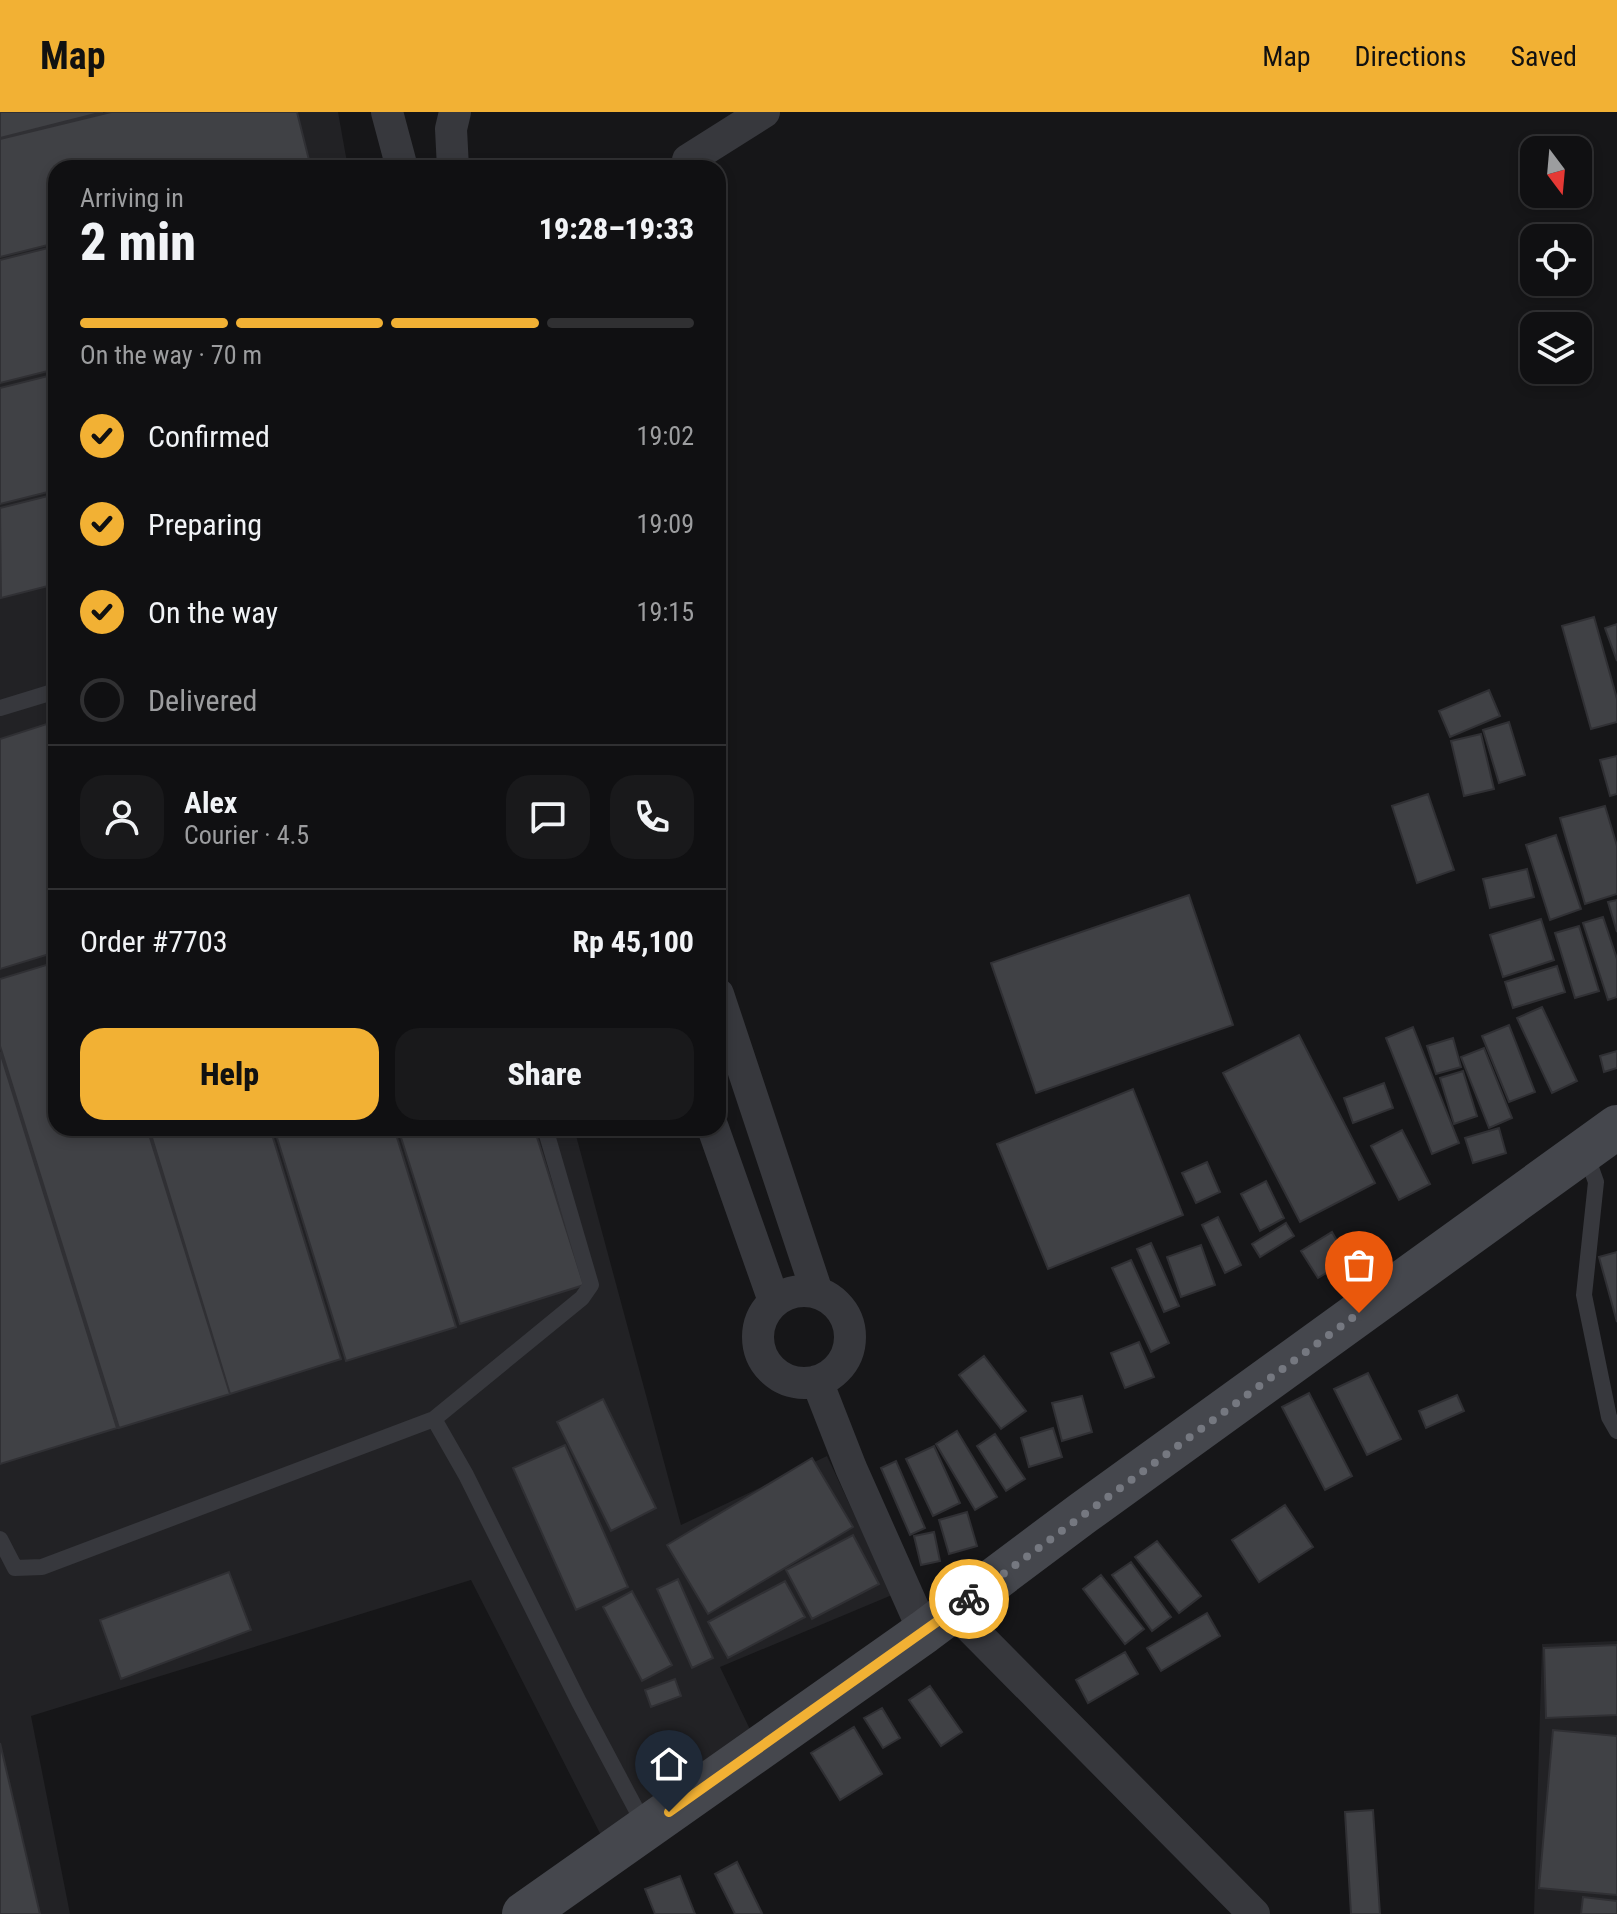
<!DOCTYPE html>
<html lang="en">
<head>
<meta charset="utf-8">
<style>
  body { margin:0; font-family:"Roboto Condensed",sans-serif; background:#19191b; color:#f1f3f6; height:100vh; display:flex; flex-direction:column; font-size:30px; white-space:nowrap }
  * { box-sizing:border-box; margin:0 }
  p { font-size:26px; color:#9c9d9f }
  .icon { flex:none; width:44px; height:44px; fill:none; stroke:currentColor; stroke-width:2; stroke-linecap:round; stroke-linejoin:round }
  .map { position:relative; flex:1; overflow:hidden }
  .sheet { position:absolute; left:48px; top:48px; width:678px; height:976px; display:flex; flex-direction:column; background:#101012; border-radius:24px; box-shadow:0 4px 12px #0003,0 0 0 2px #303032 }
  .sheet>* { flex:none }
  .needle { width:52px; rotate:164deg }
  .controls { position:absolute; left:1520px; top:24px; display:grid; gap:16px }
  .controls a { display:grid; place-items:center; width:72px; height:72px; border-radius:16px; background:#101012; box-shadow:0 4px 12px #0003,0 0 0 2px #303032; font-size:40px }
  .pin { position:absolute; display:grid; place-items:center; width:68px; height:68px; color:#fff; margin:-82px -34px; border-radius:50% 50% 50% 0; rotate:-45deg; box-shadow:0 0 8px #0007 }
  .pin .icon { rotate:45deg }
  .courier { position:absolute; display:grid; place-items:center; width:80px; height:80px; margin:-40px; border:6px solid #f2b134; border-radius:50%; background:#fff; color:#222; box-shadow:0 2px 10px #0007 }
  .headline em { font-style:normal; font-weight:800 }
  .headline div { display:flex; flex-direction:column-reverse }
  .headline { display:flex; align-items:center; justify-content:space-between; height:136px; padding:0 32px }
  h1 { font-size:52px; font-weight:800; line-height:60px }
  .bar { display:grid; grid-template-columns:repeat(4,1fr); gap:12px 8px; align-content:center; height:96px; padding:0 32px }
  .bar i { height:10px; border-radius:6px; background:#303032 }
  .bar .selected { background:#f2b134 }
  .bar p { grid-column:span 4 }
  .line { display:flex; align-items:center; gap:20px; padding:0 32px; border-top:2px solid #303032 }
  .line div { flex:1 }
  .round { display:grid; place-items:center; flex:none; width:84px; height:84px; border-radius:24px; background:#19191b }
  ol { padding:0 32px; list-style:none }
  li { display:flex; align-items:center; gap:24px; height:88px }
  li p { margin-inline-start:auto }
  li .icon { padding:8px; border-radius:50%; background:#f2b134; color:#111; stroke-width:4 }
  li:last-child { color:#9c9d9f }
  li i { width:44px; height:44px; border:4px solid #303032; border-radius:50% }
  .primary-button { display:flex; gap:16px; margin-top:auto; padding:16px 32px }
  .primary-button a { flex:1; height:92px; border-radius:24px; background:#f2b134; color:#111; font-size:32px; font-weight:800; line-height:92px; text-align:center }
  .primary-button a+a { background:#19191b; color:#f1f3f6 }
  header { display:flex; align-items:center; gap:48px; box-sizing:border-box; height:112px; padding:0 40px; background:#f2b134; color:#111 }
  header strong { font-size:38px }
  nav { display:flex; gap:44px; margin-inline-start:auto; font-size:28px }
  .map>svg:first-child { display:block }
  .built { fill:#222225 }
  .building { fill:#404145; stroke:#303034; stroke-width:2 }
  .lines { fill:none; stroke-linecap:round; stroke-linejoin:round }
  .lane { stroke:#37383d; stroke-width:16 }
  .street { stroke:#37383d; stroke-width:32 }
  .secondary { stroke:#45474d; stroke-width:44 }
  .done { stroke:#757880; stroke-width:8; stroke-dasharray:0 14.4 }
  .route { stroke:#f2b134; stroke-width:10 }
</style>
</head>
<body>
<header>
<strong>Map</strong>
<nav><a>Map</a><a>Directions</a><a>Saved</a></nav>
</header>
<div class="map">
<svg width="1617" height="1802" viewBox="0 0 1617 1802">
  <rect width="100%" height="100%" fill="#161618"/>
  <path class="built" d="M 0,0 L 338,0 L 348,56 L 56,56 L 56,1016 L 574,1016 L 681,1413 L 827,1344 L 892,1483 L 720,1555 L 759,1636 L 610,1741 L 471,1468 L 31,1604 L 70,1802 L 0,1802 Z
    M 1617,1529 L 1617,1802 L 1534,1802 L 1542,1532 Z"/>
  <path class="building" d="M 0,0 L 103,0 L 0,26 Z
    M 111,0 L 297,0 L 311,56 L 56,56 L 56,131 L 0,145 L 0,27 Z
    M 56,134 L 56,257 L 0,271 L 0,148 Z
    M 56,262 L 56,378 L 0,392 L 0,276 Z
    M 56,382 L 56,472 L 1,486 L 0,396 Z
    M 1594,505 L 1617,587 L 1617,610 L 1591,617 L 1562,514 Z
    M 1617,512 L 1617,549 L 1605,516 Z
    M 1489,578 L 1500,604 L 1450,625 L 1439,599 Z
    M 56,609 L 56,840 L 0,857 L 0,627 Z
    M 1509,610 L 1525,663 L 1499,671 L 1483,618 Z
    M 1481,622 L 1494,677 L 1464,684 L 1451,629 Z
    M 1617,644 L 1617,682 L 1610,684 L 1600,648 Z
    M 1428,682 L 1454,758 L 1417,771 L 1392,694 Z
    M 1605,694 L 1617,734 L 1617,782 L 1585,792 L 1560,706 Z
    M 1556,723 L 1581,797 L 1550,808 L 1526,733 Z
    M 1527,757 L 1534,785 L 1490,796 L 1483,767 Z
    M 1189,783 L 1233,913 L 1036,981 L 991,851 Z
    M 1617,788 L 1617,820 L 1608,790 Z
    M 1603,805 L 1617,847 L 1617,885 L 1608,888 L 1583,811 Z
    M 1541,807 L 1554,848 L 1503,865 L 1490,823 Z
    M 1579,814 L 1599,879 L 1575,886 L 1555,821 Z
    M 56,850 L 56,1016 L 147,1016 L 230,1282 L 119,1316 L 0,934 L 0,867 Z
    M 1557,854 L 1565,880 L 1513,896 L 1505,870 Z
    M 1542,895 L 1577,969 L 1552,981 L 1517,906 Z
    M 1509,913 L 1535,980 L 1509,990 L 1482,924 Z
    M 1413,915 L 1459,1031 L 1432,1042 L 1386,926 Z
    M 1299,923 L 1375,1071 L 1300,1110 L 1223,961 Z
    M 1453,926 L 1461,955 L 1436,962 L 1427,934 Z
    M 1484,936 L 1512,1006 L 1489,1016 L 1461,945 Z
    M 1617,939 L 1617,956 L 1604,960 L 1600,944 Z
    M 0,940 L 117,1316 L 0,1352 Z
    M 1463,959 L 1477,1004 L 1454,1012 L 1440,966 Z
    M 1384,971 L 1393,996 L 1353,1011 L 1344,986 Z
    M 1133,977 L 1183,1103 L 1048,1157 L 997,1032 Z
    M 149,1016 L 270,1016 L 341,1247 L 230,1282 Z
    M 274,1016 L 394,1016 L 456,1215 L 346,1249 Z
    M 398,1016 L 534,1016 L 584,1173 L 460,1212 Z
    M 1499,1016 L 1506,1041 L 1473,1051 L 1465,1026 Z
    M 1402,1018 L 1430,1072 L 1399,1088 L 1371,1034 Z
    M 1207,1050 L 1220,1080 L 1196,1091 L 1182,1061 Z
    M 1266,1069 L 1284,1106 L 1260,1119 L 1241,1082 Z
    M 1218,1105 L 1241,1153 L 1225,1161 L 1202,1113 Z
    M 1286,1111 L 1294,1124 L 1260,1145 L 1252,1132 Z
    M 1332,1120 L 1348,1148 L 1318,1166 L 1301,1139 Z
    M 1151,1131 L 1179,1194 L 1164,1200 L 1137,1137 Z
    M 1201,1133 L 1215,1173 L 1181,1185 L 1167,1145 Z
    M 1617,1140 L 1617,1210 L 1599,1145 Z
    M 1131,1148 L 1169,1231 L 1151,1240 L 1112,1156 Z
    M 1139,1230 L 1154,1265 L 1125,1276 L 1111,1241 Z
    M 984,1244 L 1026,1299 L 1001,1317 L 959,1263 Z
    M 1368,1261 L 1401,1327 L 1367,1343 L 1334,1277 Z
    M 1309,1281 L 1352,1364 L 1325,1378 L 1282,1295 Z
    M 1457,1283 L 1464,1299 L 1426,1316 L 1419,1299 Z
    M 1082,1284 L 1092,1320 L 1062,1329 L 1052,1291 Z
    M 603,1287 L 656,1396 L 611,1419 L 557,1310 Z
    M 1053,1316 L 1062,1345 L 1029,1355 L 1021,1326 Z
    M 957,1319 L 997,1385 L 975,1398 L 936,1332 Z
    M 995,1322 L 1025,1367 L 1006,1379 L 977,1334 Z
    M 565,1333 L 628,1475 L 576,1498 L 513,1356 Z
    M 934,1334 L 960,1391 L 933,1404 L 906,1347 Z
    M 812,1346 L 853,1415 L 708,1502 L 667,1433 Z
    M 896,1349 L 925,1416 L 910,1423 L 881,1356 Z
    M 1285,1393 L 1313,1435 L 1259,1470 L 1232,1428 Z
    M 967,1400 L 977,1434 L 949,1442 L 939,1408 Z
    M 934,1420 L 940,1449 L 921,1453 L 914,1424 Z
    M 853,1423 L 879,1472 L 812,1507 L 786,1458 Z
    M 1157,1429 L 1201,1484 L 1179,1501 L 1135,1445 Z
    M 1131,1450 L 1171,1505 L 1152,1519 L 1112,1463 Z
    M 229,1460 L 251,1518 L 121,1567 L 100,1508 Z
    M 1101,1463 L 1144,1517 L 1125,1532 L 1083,1477 Z
    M 678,1467 L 713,1546 L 692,1556 L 657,1477 Z
    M 785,1469 L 805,1505 L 728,1546 L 708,1510 Z
    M 632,1479 L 672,1553 L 642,1569 L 603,1495 Z
    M 1207,1501 L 1220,1524 L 1161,1559 L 1147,1536 Z
    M 1617,1533 L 1617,1603 L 1546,1606 L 1544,1536 Z
    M 1125,1540 L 1138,1562 L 1088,1591 L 1076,1568 Z
    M 675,1567 L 681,1584 L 651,1595 L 645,1578 Z
    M 930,1574 L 962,1620 L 941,1634 L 909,1588 Z
    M 882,1596 L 900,1626 L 883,1636 L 864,1606 Z
    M 854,1615 L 882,1662 L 840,1688 L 811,1641 Z
    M 1553,1618 L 1617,1624 L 1617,1783 L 1539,1776 Z
    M 0,1631 L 40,1802 L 0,1802 Z
    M 1373,1698 L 1380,1802 L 1351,1802 L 1345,1700 Z
    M 737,1750 L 762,1801 L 760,1802 L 735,1802 L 715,1762 Z
    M 680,1764 L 695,1802 L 655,1802 L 645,1777 Z
    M 1583,1785 L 1617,1789 L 1617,1802 L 1581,1802 Z"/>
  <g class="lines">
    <path class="lane" d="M 0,596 L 56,579
      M 1585,1039 L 1596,1070 L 1584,1183 L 1609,1305 L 1617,1319
      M 434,1307 L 466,1363 L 579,1590 L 645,1714
      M 0,1427 L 15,1456 L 42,1455 L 434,1307 L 582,1186 L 591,1173 L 545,1016"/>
    <path class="street" d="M 387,0 L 402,56
      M 688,48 L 764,0
      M 453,56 L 451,17 L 455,0
      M 718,882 L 817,1180
      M 713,1016 L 774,1189
      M758 1225a46 46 0 1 1 92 0a46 46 0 1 1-92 0Z
      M 817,1269 L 851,1356 L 924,1520
      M 953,1498 L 1254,1802"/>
    <path class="secondary" d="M 524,1802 L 924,1520 L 1083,1401 L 1617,1015"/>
  </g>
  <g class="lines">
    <path class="done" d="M 969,1487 L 1359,1201"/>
    <path class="route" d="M 669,1700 L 969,1487"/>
  </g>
</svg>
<div class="controls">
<a><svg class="needle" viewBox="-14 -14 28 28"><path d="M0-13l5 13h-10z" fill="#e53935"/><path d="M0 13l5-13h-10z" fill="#9c9d9f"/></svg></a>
<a><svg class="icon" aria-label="locate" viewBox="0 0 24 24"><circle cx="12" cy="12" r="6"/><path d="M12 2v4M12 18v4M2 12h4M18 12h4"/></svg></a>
<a><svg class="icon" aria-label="layers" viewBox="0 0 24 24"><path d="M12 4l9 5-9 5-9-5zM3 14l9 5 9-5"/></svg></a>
</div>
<div class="pin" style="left:1359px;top:1201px;background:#ea580c"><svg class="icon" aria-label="bag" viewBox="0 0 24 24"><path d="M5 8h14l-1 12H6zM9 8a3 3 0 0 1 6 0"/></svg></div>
<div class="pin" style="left:669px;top:1700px;background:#1f2937"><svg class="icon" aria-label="home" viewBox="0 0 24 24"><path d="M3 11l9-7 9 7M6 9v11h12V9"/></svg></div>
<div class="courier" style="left:969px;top:1487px"><svg class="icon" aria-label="bike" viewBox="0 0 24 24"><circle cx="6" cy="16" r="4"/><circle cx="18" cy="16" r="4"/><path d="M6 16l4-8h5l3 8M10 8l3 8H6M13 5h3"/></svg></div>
<section class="sheet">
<div class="headline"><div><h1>2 min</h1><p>Arriving in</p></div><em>19:28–19:33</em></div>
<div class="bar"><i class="selected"></i><i class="selected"></i><i class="selected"></i><i></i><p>On the way · 70 m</p></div>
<ol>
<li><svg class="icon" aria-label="check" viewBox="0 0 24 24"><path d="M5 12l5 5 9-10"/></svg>Confirmed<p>19:02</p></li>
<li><svg class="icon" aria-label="check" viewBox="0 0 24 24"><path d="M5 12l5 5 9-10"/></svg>Preparing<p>19:09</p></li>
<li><svg class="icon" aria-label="check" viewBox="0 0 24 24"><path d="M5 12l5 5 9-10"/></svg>On the way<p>19:15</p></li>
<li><i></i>Delivered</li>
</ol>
<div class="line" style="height:144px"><a class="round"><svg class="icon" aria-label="person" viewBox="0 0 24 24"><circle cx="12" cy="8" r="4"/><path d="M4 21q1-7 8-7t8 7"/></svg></a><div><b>Alex</b><p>Courier · 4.5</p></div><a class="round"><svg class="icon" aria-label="chat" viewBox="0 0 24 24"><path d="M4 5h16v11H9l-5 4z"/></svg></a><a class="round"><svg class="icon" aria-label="phone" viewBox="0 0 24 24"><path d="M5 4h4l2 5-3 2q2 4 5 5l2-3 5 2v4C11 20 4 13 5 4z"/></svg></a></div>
<div class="line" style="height:104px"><div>Order #7703</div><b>Rp 45,100</b></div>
<div class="primary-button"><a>Help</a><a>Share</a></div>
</section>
</div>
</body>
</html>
